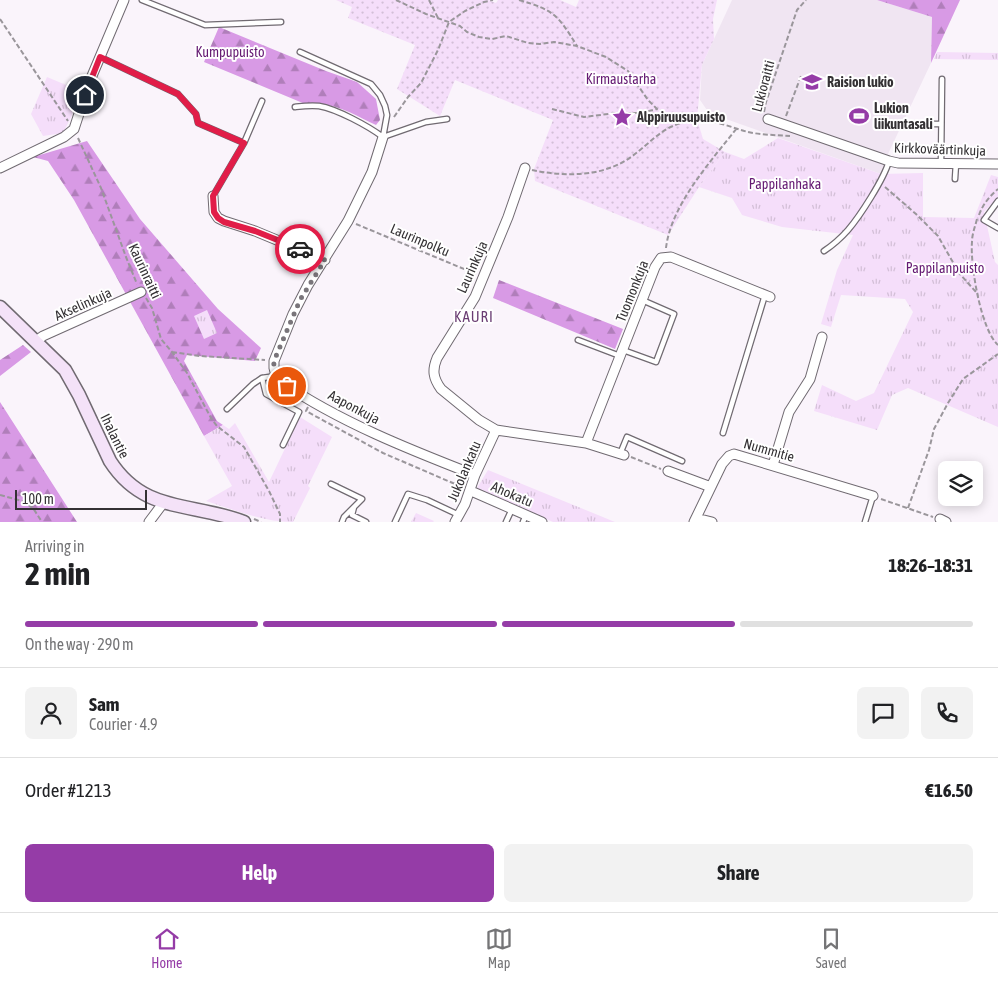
<!DOCTYPE html>
<html lang="en">
<head>
<meta charset="utf-8">
<style>
  body { margin:0; font-family:"Asap Condensed",sans-serif; background:#f2f2f2; color:#202124; height:100vh; display:flex; flex-direction:column; font-size:19px; white-space:nowrap }
  * { box-sizing:border-box; margin:0 }
  p { font-size:16px; color:#757577 }
  .icon { flex:none; width:28px; height:28px; fill:none; stroke:currentColor; stroke-width:2; stroke-linecap:round; stroke-linejoin:round }
  .map { position:relative; height:522px; overflow:hidden }
  .sheet { display:flex; flex-direction:column; background:#fff; flex:1 }
  .sheet>* { flex:none }
  .buttons { position:absolute; left:938px; top:461px; display:grid; gap:10px }
  .buttons a { display:grid; place-items:center; width:45px; height:45px; border-radius:8px; background:#fff; box-shadow:0 2px 12px #0003; font-size:25px }
  .scale { position:absolute; left:15px; bottom:12px; width:132px; box-sizing:border-box; padding-left:5px; border:2px solid #343134; border-top:0; font-size:14px; line-height:18px; white-space:nowrap; color:#343134; -webkit-text-stroke:4px #fff; paint-order:stroke }
  .pin { position:absolute; display:grid; place-items:center; width:42px; height:42px; color:#fff; margin:-21px; border:2px solid #fff; border-radius:50%; box-shadow:0 1px 5px #0007 }
  .courier { position:absolute; display:grid; place-items:center; width:50px; height:50px; margin:-25px; border:4px solid #e11d48; border-radius:50%; background:#fff; color:#222; box-shadow:0 1px 6px #0007 }
  .head em { font-style:normal; font-weight:700 }
  .head div { display:flex; flex-direction:column-reverse }
  .head { display:flex; align-items:center; justify-content:space-between; height:85px; padding:0 25px }
  h1 { font-size:32px; font-weight:700; line-height:38px }
  .bar { display:grid; grid-template-columns:repeat(4,1fr); gap:8px 5px; align-content:center; height:60px; padding:0 25px }
  .bar i { height:6px; border-radius:4px; background:#e0e0e0 }
  .bar .selected { background:#953ca7 }
  .bar p { grid-column:span 4 }
  .line { display:flex; align-items:center; gap:12px; padding:0 25px; border-top:1px solid #e0e0e0 }
  .line div { flex:1 }
  .round { display:grid; place-items:center; flex:none; width:52px; height:52px; border-radius:8px; background:#f2f2f2 }
  .cta { display:flex; gap:10px; margin-top:auto; padding:10px 25px }
  .cta a { flex:1; height:58px; border-radius:8px; background:#953ca7; color:#fff; font-size:20px; font-weight:700; line-height:58px; text-align:center }
  .cta a+a { background:#f2f2f2; color:#202124 }
  .dock { display:flex; justify-content:space-around; align-items:center; height:70px; border-top:1px solid #e0e0e0; background:#fff; font-size:14px; color:#757577 }
  .dock a { display:grid; justify-items:center; gap:2px }
  .dock .selected { color:#953ca7 }
  .map>svg:first-child { display:block }
  .built { fill:#f0e5f2 }
  .forest { fill:url(#forest-firs) }
  .park { fill:url(#park-tufts) }
  .garden { fill:url(#garden-dots) }
  .lines { fill:none; stroke-linecap:round; stroke-linejoin:round }
  .lane-casing { stroke:#706a71; stroke-width:7 }
  .street-casing { stroke:#706a71; stroke-width:11 }
  .secondary-casing { stroke:#706a71; stroke-width:15 }
  .path { stroke:#9a969b; stroke-width:2; stroke-dasharray:5 2.5; stroke-linecap:butt }
  .lane { stroke:#fff; stroke-width:4.5 }
  .street { stroke:#fff; stroke-width:9 }
  .secondary { stroke:#f4e2f8; stroke-width:12 }
  .done { stroke:#79757a; stroke-width:5; stroke-dasharray:0 9 }
  .route { stroke:#e11d48; stroke-width:6 }
  .labels { text-anchor:middle; dominant-baseline:central; stroke-width:4; stroke-linejoin:round; paint-order:stroke }
  .park-label { font-size:14px; fill:#651a73; stroke:#fff }
  .poi-label { font-size:14px; font-weight:bold; fill:#343134; stroke:#fff; text-anchor:start }
  .street-label { font-size:14px; fill:#343134; stroke:#fff }
  .neighbourhood-label { font-size:15px; letter-spacing:1px; fill:#6a3d73; stroke:#fff }
</style>
</head>
<body>
<div class="map">
<svg width="998" height="522" viewBox="0 0 998 522">
  <defs>
    <pattern id="forest-firs" width="22" height="20" patternUnits="userSpaceOnUse" patternTransform="scale(1.25)"><rect width="22" height="20" fill="#d89ae5"/><path d="M5 1l3.5 6h-7zM16 11l3.5 6h-7z" fill="#b07eba"/></pattern>
    <pattern id="park-tufts" width="24" height="20" patternUnits="userSpaceOnUse" patternTransform="scale(1.25)"><rect width="24" height="20" fill="#f5defa"/><path d="M3 7l-1-3M5 7V3M7 7l1-3M15 17l-1-3M17 17v-4M19 17l1-3" fill="none" stroke="#d3bfd7"/></pattern>
    <pattern id="garden-dots" width="8" height="8" patternUnits="userSpaceOnUse" patternTransform="scale(1.25)"><rect width="8" height="8" fill="#f5defa"/><path d="M2 2h.1M6 6h.1" fill="none" stroke="#d3bfd7" stroke-width="1.8" stroke-linecap="round"/></pattern>
  </defs>
  <rect width="100%" height="100%" fill="#faf4fb"/>
  <path class="built" d="M 732,0 L 877,0 L 932,17 L 931,63 L 888,154 L 881,174 L 709,113 L 700,100 L 702,65 Z"/>
  <path class="forest" d="M 877,0 L 960,0 L 931,63 L 932,17 Z
    M 219,27 L 326,71 L 357,82 L 376,99 L 380,120 L 376,125 C 356,116 333,100 310,106 L 204,62 Z
    M 87,141 L 140,219 L 218,309 L 261,348 L 255,361 L 187,355 L 184,361 L 217,421 L 223,425 L 204,436 L 74,200 L 48,161 L 33,157 Z
    M 499,280 L 623,329 L 615,349 L 493,298 Z
    M 23,345 L 31,352 L 0,376 L 0,360 Z
    M 0,402 L 77,522 L 0,522 Z"/>
  <path class="park" d="M 937,52 L 998,53 L 998,60 L 934,59 Z
    M 47,77 L 78,90 L 72,115 L 63,133 L 43,136 L 31,114 Z
    M 778,138 L 881,174 L 923,173 L 923,217 L 974,218 L 991,175 L 998,177 L 998,197 L 984,212 L 995,262 L 998,265 L 998,427 L 908,388 L 892,395 L 877,430 L 814,411 L 822,385 L 856,401 L 874,393 L 913,312 L 905,299 L 841,295 L 831,327 L 821,324 L 837,270 L 853,235 L 782,227 L 742,215 L 732,198 L 699,187 L 725,152 L 744,159 Z
    M 207,310 L 217,333 L 204,339 L 194,316 Z
    M 300,417 L 332,437 L 308,486 L 310,488 L 293,522 C 263,522 235,510 206,501 L 232,486 L 204,436 L 223,425 L 229,429 L 235,423 L 269,482 Z
    M 488,470 L 615,522 L 553,522 L 477,488 Z
    M 416,513 L 434,521 L 433,522 L 411,522 Z"/>
  <path class="garden" d="M 336,0 L 488,0 L 496,3 L 498,0 L 560,0 L 576,7 L 579,0 L 717,0 L 713,19 L 714,39 L 702,65 L 697,119 L 703,139 L 725,152 L 699,187 L 668,235 L 535,181 L 534,169 L 553,120 L 455,80 L 440,116 L 397,89 L 415,45 L 348,18 L 352,7 Z"/>
  <g class="lines">
    <defs>
      <path id="lane" d="M 142,0 L 205,25 L 281,22
        M 300,52 L 371,84 L 380,95 L 385,106 L 387,115 L 383,137
        M 100,57 L 178,94 L 196,114 L 198,123 L 244,143
        M 295,107 C 303,106 310,105 319,106 C 337,109 368,126 383,137
        M 914,124 L 941,124
        M 383,137 L 426,122 L 447,119
        M 941,163 L 942,79
        M 955,179 L 956,163
        M 213,196 L 244,143 L 262,101
        M 998,201 L 984,220 L 998,228
        M 824,251 C 833,245 841,238 848,230 C 860,216 884,179 889,161
        M 578,340 L 620,356
        M 623,350 L 656,362 L 674,314 L 642,300
        M 276,376 L 262,378 L 266,394 L 299,412 L 283,445
        M 227,409 L 253,384 L 262,378
        M 723,433 L 765,295
        M 620,454 L 627,437 L 682,461
        M 331,484 L 362,499 L 344,517 L 342,522
        M 354,507 L 352,515 L 366,522
        M 395,522 L 408,494 L 427,500 L 459,515
        M 506,522 L 512,509
        M 523,522 L 526,515
        M 865,522 L 873,496"/>
      <path id="street" d="M 768,119 L 889,161 L 898,163 L 998,164
        M 383,137 L 372,172 L 348,221 L 308,285 L 293,314 L 274,361 L 274,368 L 276,376 L 281,382 C 340,422 408,449 475,475
        M 0,168 L 64,137 L 74,129 L 89,83 L 124,0
        M 525,168 L 508,217 L 475,297 L 437,358 C 432,370 433,378 441,389 L 479,420 L 496,430 L 586,443 L 624,455
        M 213,196 L 214,212 L 218,218 L 224,221 L 255,231 L 325,260
        M 36,341 L 43,336 L 141,292
        M 586,443 L 655,267 L 661,258 L 671,257 L 770,297
        M 773,465 L 789,412 L 810,379 L 822,337
        M 668,471 L 711,487
        M 471,491 L 542,522
        M 696,518 L 712,522
        M 940,519 L 946,522
        M 149,522 L 164,502
        M 455,522 L 465,504 L 475,475 L 496,430
        M 694,522 L 722,464 L 729,456 L 734,454 L 873,496"/>
      <path id="secondary" d="M 0,307 L 65,370 L 79,395 L 110,461 C 144,514 192,502 244,522"/>
    </defs>
    <use href="#lane" class="lane-casing"/>
    <use href="#street" class="street-casing"/>
    <use href="#secondary" class="secondary-casing"/>
    <path class="path" d="M 396,0 L 426,14 L 460,26 L 467,32 L 479,37 L 492,39 L 506,36 L 528,43 L 540,44 L 554,42 L 577,46 L 606,57 L 628,71 L 648,100 L 657,109 L 670,115 L 689,120
      M 429,0 L 438,18
      M 519,0 C 554,10 558,15 577,46
      M 0,19 L 68,121
      M 552,109 L 584,117 L 616,113 L 640,113 L 657,109
      M 764,112 L 766,102 L 797,10 L 806,0
      M 786,116 L 801,76
      M 394,117 L 408,97 L 421,83 L 438,50 L 449,22 L 465,11 L 484,2 L 493,0
      M 78,138 L 101,188 L 126,257 L 137,284
      M 532,170 C 565,177 603,177 631,157 C 652,142 662,126 689,121 C 709,117 729,127 748,132 C 761,135 776,135 790,136
      M 885,187 L 916,214 L 938,236 L 959,273 L 976,292
      M 979,215 C 983,204 989,197 998,189
      M 977,219 C 975,227 972,234 972,242 C 970,265 981,330 998,345
      M 356,224 L 476,274
      M 666,248 C 671,205 711,161 737,128
      M 146,298 L 152,308 L 161,339 L 172,352 L 187,373 L 211,418 L 217,426 L 244,447 L 269,491 L 280,514 L 280,522
      M 172,352 L 200,356 L 265,360
      M 308,407 L 306,411 L 383,453 L 462,487
      M 631,457 L 661,469
      M 0,495 L 22,501 L 33,508 L 42,522
      M 881,499 L 933,517
      M 908,508 L 929,450 L 934,429 L 948,403 L 963,379 L 998,354
      M 254,519 L 261,522"/>
    <use href="#lane" class="lane"/>
    <use href="#street" class="street"/>
    <use href="#secondary" class="secondary"/>
  </g>
  <g class="lines">
    <path class="done" d="M 287,386 C 277,379 273,373 274,361 L 300,300 L 325,260 L 300,249"/>
    <path class="route" d="M 85,95 L 100,57 L 178,94 L 196,114 L 198,123 L 244,143 L 213,196 L 214,212 L 218,218 L 224,222 L 255,231 L 300,249"/>
  </g>
  <defs>
    <symbol id="school-bare" viewBox="-9 -9 18 18"><path d="M0-5L7-2L0 1L-7-2ZM-4 1L0 2.5L4 1V4Q0 6-4 4Z" fill="#953ca7" stroke="#fff" stroke-width="2.5" paint-order="stroke"/></symbol>
    <symbol id="stadium-bare" viewBox="-9 -9 18 18"><path d="M0-5a6.5 5 0 1 0 0 10a6.5 5 0 1 0 0-10ZM-3.5-1.8h7v3.6h-7Z" fill="#953ca7" stroke="#fff" stroke-width="2.5" paint-order="stroke"/></symbol>
    <symbol id="sight-bare" viewBox="-9 -9 18 18"><path d="M0-6L1.8-2.2L6-1.7L2.9 1.2L3.7 5.4L0 3.3L-3.7 5.4L-2.9 1.2L-6-1.7L-1.8-2.2Z" fill="#953ca7" stroke="#fff" stroke-width="2.5" paint-order="stroke"/></symbol>
  </defs>
  <g fill-rule="evenodd">
    <use href="#school-bare" x="798" y="68" width="28" height="28"/>
    <use href="#stadium-bare" x="845" y="102" width="28" height="28"/>
    <use href="#sight-bare" x="608" y="103" width="28" height="28"/>
  </g>
  <g class="labels">
    <g class="park-label">
      <text x="230" y="52">Kumpupuisto</text>
      <text x="621" y="79">Kirmaustarha</text>
      <text x="785" y="184">Pappilanhaka</text>
      <text x="945" y="268">Pappilanpuisto</text>
    </g>
    <g class="poi-label">
      <text x="827" y="82">Raision lukio</text>
      <text x="874" y="108">Lukion<tspan x="874" dy="16">liikuntasali</tspan></text>
      <text x="637" y="117">Alppiruusupuisto</text>
    </g>
    <g class="street-label">
      <text transform="translate(763 86) rotate(-75)">Lukioraitti</text>
      <text transform="translate(940 149) rotate(2)">Kirkkoväärtinkuja</text>
      <text transform="translate(420 240) rotate(23)">Laurinpolku</text>
      <text transform="translate(472 267) rotate(-66)">Laurinkuja</text>
      <text transform="translate(145 271) rotate(65)">Kaurinraitti</text>
      <text transform="translate(632 291) rotate(-68)">Tuomonkuja</text>
      <text transform="translate(83 304) rotate(-24)">Akselinkuja</text>
      <text transform="translate(354 407) rotate(28)">Aaponkuja</text>
      <text transform="translate(115 436) rotate(64)">Ihalantie</text>
      <text transform="translate(769 450) rotate(16)">Nummitie</text>
      <text transform="translate(464 471) rotate(-67)">Jukolankatu</text>
      <text transform="translate(512 494) rotate(23)">Ahokatu</text>
    </g>
    <g class="neighbourhood-label">
      <text x="474" y="316">KAURI</text>
    </g>
  </g>
</svg>
<div class="buttons">
<a><svg class="icon" aria-label="layers" viewBox="0 0 24 24"><path d="M12 4l9 5-9 5-9-5zM3 14l9 5 9-5"/></svg></a>
</div>
<div class="scale">100 m</div>
<div class="pin" style="left:287px;top:386px;background:#ea580c"><svg class="icon" aria-label="bag" viewBox="0 0 24 24"><path d="M5 8h14l-1 12H6zM9 8a3 3 0 0 1 6 0"/></svg></div>
<div class="pin" style="left:85px;top:95px;background:#1f2937"><svg class="icon" aria-label="home" viewBox="0 0 24 24"><path d="M3 11l9-7 9 7M6 9v11h12V9"/></svg></div>
<div class="courier" style="left:300px;top:249px"><svg class="icon" aria-label="car" viewBox="0 0 24 24"><path d="M5 17H2v-5l4-1 3-4h7l3 4 3 1v5h-3M9 17h6M6 11h13"/><circle cx="7" cy="17" r="2"/><circle cx="17" cy="17" r="2"/></svg></div>
</div>
<section class="sheet">
<div class="head"><div><h1>2 min</h1><p>Arriving in</p></div><em>18:26–18:31</em></div>
<div class="bar"><i class="selected"></i><i class="selected"></i><i class="selected"></i><i></i><p>On the way · 290 m</p></div>
<div class="line" style="height:90px"><a class="round"><svg class="icon" aria-label="person" viewBox="0 0 24 24"><circle cx="12" cy="8" r="4"/><path d="M4 21q1-7 8-7t8 7"/></svg></a><div><b>Sam</b><p>Courier · 4.9</p></div><a class="round"><svg class="icon" aria-label="chat" viewBox="0 0 24 24"><path d="M4 5h16v11H9l-5 4z"/></svg></a><a class="round"><svg class="icon" aria-label="phone" viewBox="0 0 24 24"><path d="M5 4h4l2 5-3 2q2 4 5 5l2-3 5 2v4C11 20 4 13 5 4z"/></svg></a></div>
<div class="line" style="height:65px"><div>Order #1213</div><b>€16.50</b></div>
<div class="cta"><a>Help</a><a>Share</a></div>
</section>
<nav class="dock">
<a class="selected"><svg class="icon" aria-label="home" viewBox="0 0 24 24"><path d="M3 11l9-7 9 7M6 9v11h12V9"/></svg>Home</a>
<a><svg class="icon" aria-label="map" viewBox="0 0 24 24"><path d="M3 6l6-2 6 2 6-2v14l-6 2-6-2-6 2zM9 4v14M15 6v14"/></svg>Map</a>
<a><svg class="icon" aria-label="saved" viewBox="0 0 24 24"><path d="M7 4h10v16l-5-4-5 4z"/></svg>Saved</a>
</nav>
</body>
</html>
